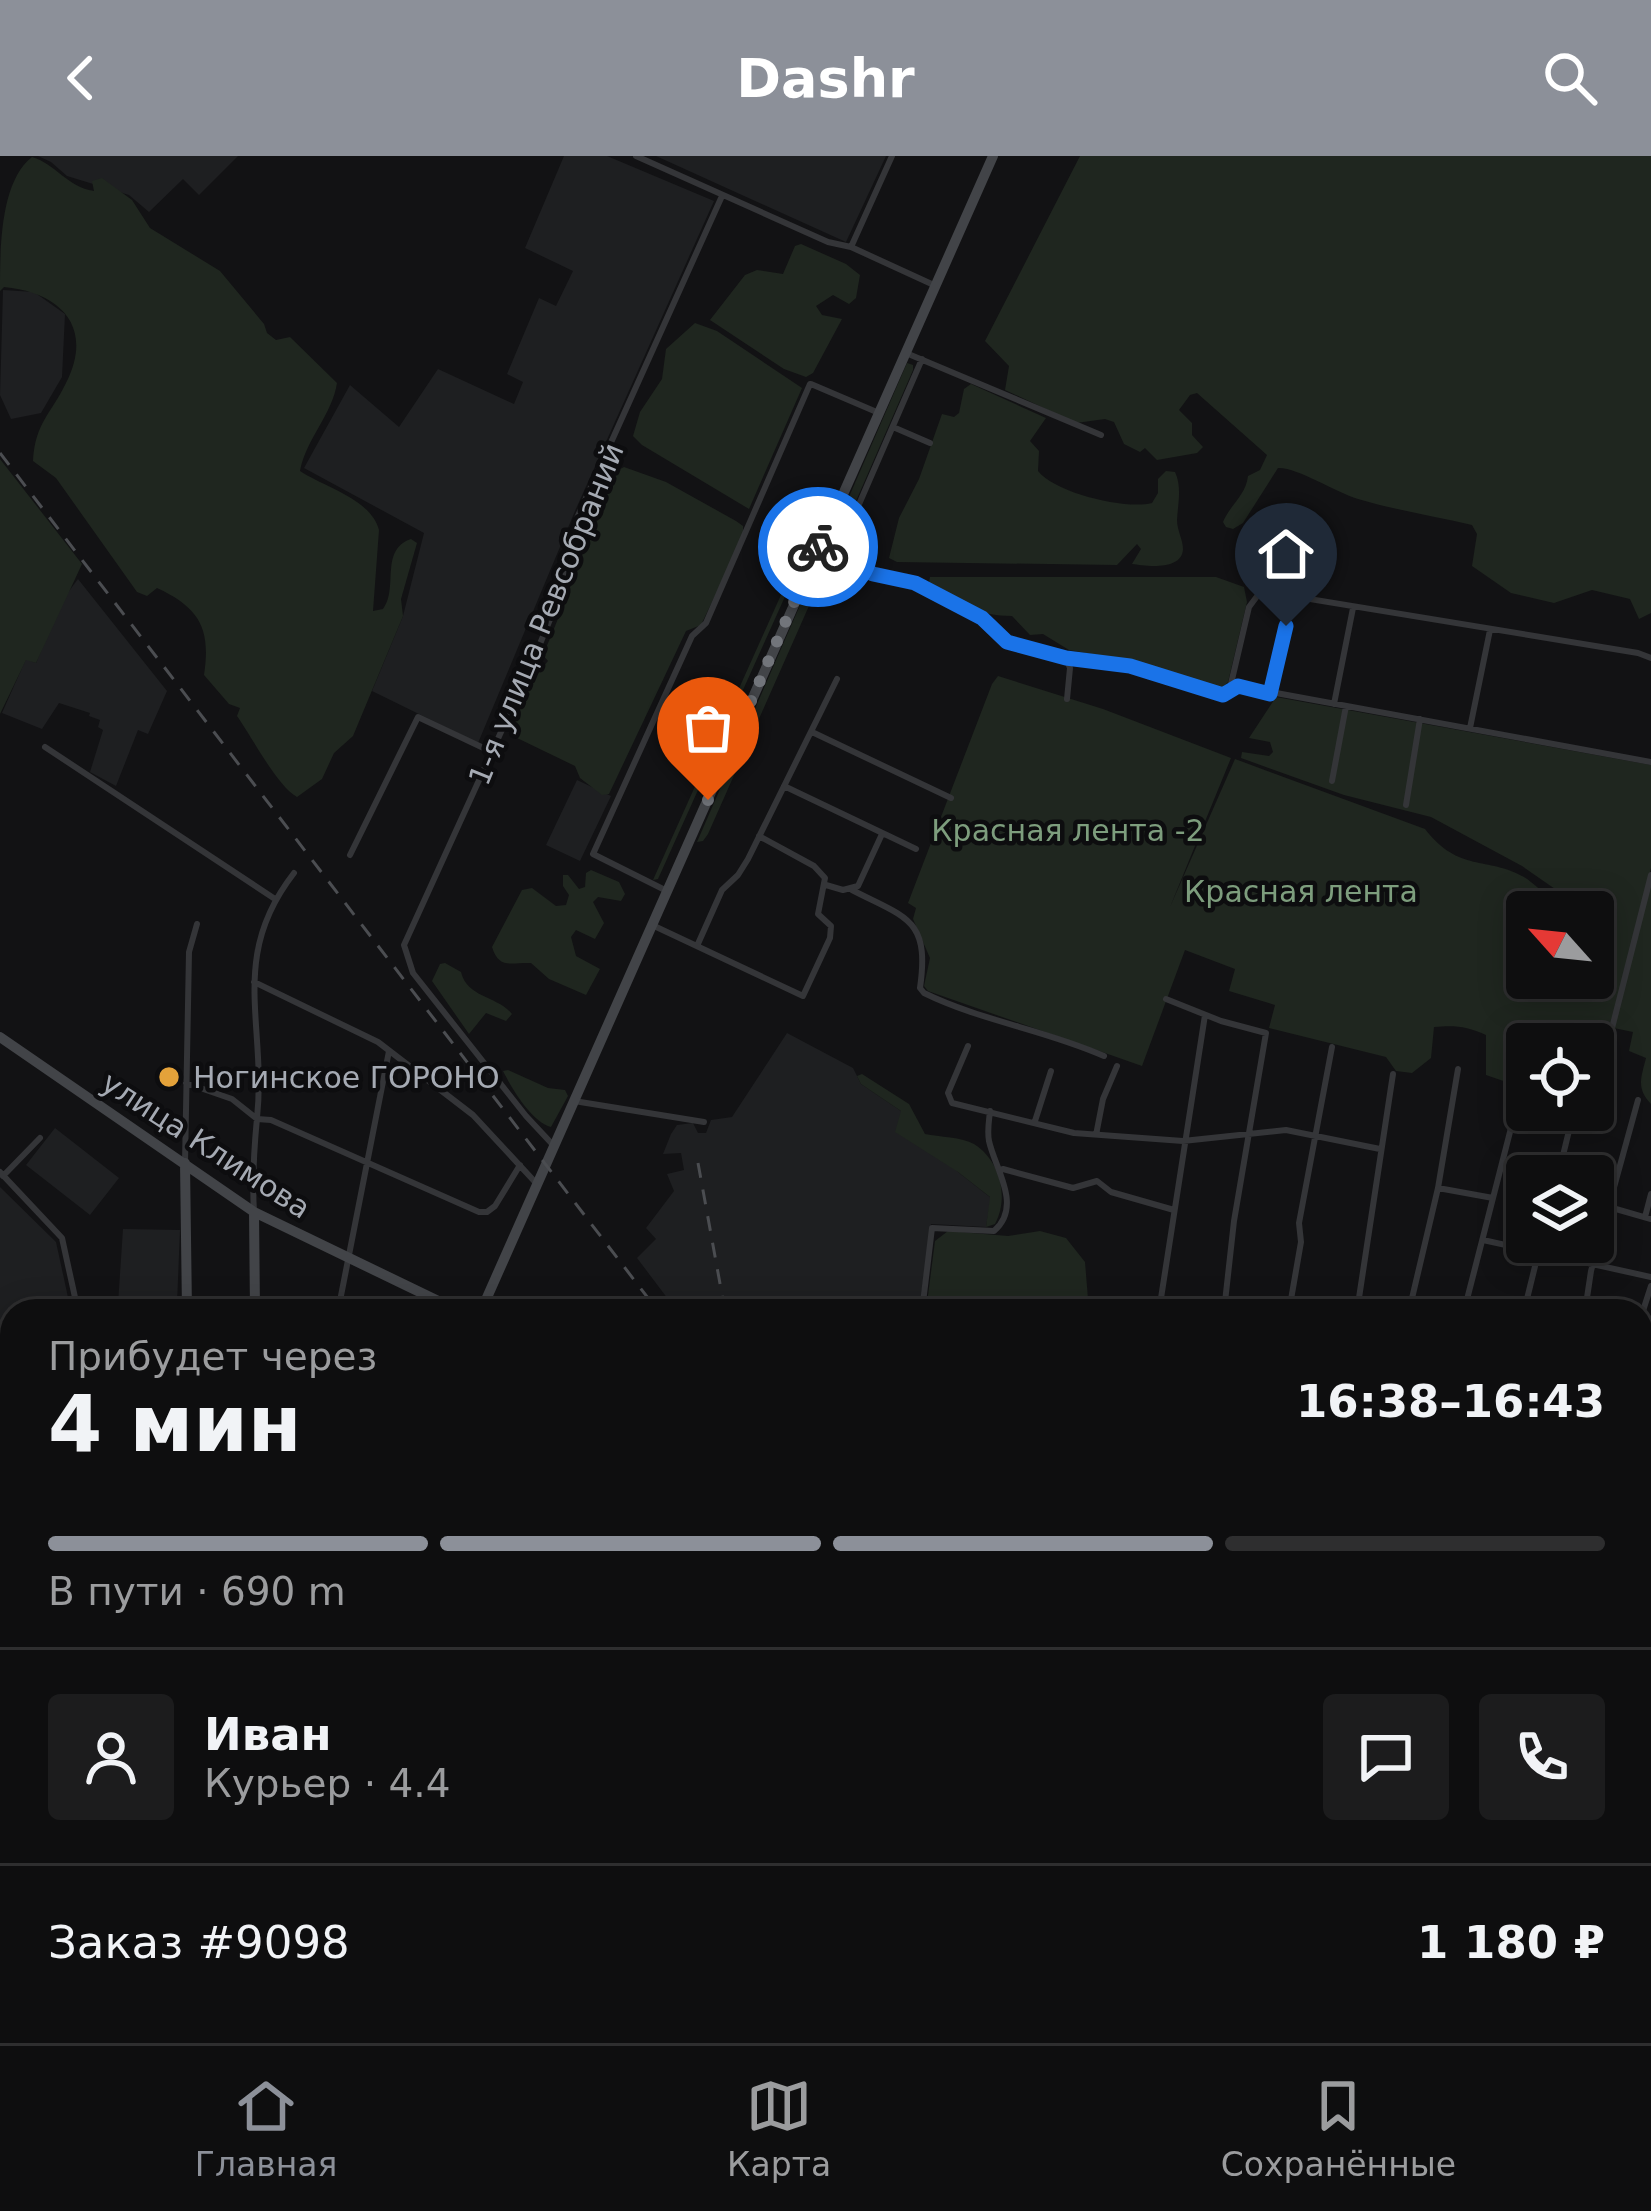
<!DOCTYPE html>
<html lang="ru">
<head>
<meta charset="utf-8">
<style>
  body { margin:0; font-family:"DejaVu Sans",sans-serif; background:#1c1c1d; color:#f1f3f6; height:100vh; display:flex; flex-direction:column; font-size:45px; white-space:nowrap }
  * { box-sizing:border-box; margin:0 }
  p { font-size:39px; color:#9b9c9e }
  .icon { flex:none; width:66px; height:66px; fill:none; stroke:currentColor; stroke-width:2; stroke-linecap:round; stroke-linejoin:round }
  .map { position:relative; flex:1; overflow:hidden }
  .sheet { position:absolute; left:0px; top:1143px; width:1653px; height:744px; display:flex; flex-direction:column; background:#0e0e0f; border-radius:36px 36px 0 0; box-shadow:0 6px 30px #0003,0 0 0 3px #2e2e2f }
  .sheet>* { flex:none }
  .needle { width:78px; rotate:297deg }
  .buttons { position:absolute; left:1506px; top:735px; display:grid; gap:24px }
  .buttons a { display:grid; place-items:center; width:108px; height:108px; border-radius:12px; background:#0e0e0f; box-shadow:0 6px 30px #0003,0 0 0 3px #2e2e2f; font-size:60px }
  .pin { position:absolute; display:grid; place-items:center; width:102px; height:102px; color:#fff; margin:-123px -51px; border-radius:50% 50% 50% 0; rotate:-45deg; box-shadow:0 0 12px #0007 }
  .pin .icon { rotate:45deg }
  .courier { position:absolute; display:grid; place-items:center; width:120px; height:120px; margin:-60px; border:9px solid #1a73e8; border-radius:50%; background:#fff; color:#222; box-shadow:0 3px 15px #0007 }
  .overview em { font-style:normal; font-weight:700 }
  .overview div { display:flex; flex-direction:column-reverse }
  .overview { display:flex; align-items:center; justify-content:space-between; height:204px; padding:0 48px }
  h1 { font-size:78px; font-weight:700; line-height:90px }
  .bar { display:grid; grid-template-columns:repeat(4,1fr); gap:18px 12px; align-content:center; height:144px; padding:0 48px }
  .bar i { height:15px; border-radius:9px; background:#2e2e2f }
  .bar .active { background:#8c9099 }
  .bar p { grid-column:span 4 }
  .line { display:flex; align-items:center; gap:30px; padding:0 48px; border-top:3px solid #2e2e2f }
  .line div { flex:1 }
  .round { display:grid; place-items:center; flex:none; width:126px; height:126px; border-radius:12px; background:#1c1c1d }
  header { display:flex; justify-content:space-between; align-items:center; height:156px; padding:0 48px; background:#8c9099; color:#fff; font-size:54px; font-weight:700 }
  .menu { display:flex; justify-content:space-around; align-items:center; height:168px; border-top:3px solid #2e2e2f; background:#0e0e0f; font-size:33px; color:#9b9c9e }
  .menu a { display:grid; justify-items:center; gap:6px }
  .menu .active { color:#8c9099 }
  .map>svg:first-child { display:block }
  .built { fill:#1e1f21 }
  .green { fill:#1f261f; fill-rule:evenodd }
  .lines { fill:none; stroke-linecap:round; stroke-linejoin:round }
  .street { stroke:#343538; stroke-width:6 }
  .secondary { stroke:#424448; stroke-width:10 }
  .primary { stroke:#505257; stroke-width:12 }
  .rail { stroke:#4b4d51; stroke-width:3; stroke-dasharray:15 12; stroke-linecap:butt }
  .done { stroke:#72757b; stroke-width:12; stroke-dasharray:0 21.6 }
  .route { stroke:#1a73e8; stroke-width:15 }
  .poi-dot { fill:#e4a23a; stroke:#0d0d0f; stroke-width:4.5 }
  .labels { text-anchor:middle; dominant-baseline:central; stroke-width:9; stroke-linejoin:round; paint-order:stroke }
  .street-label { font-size:30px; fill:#a5aab3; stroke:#0d0d0f }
  .park-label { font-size:30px; fill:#7d9d7d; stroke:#0d0d0f }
  .poi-label { font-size:30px; fill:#a5aab3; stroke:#0d0d0f; text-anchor:start }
</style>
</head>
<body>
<header><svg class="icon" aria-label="back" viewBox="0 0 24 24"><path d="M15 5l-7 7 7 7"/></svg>Dashr<svg class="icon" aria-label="search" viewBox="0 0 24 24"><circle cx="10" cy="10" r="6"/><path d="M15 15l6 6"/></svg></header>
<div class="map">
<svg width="1651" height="1887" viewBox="0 0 1651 1887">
  <rect width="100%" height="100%" fill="#121214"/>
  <path class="built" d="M 38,0 L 238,0 L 199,39 L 183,23 L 149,56 L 129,39 L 67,20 L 51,6 Z
    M 564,0 L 607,0 L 714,45 L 575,355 L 478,587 L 372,535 L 403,460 L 424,377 L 304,312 L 350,229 L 399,271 L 438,213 L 514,248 L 523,226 L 507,218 L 539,142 L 556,150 L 573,115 L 525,92 Z
    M 656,0 L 886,0 L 846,86 Z
    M 3,134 L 34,136 L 65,158 L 62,221 L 41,257 L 11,263 L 0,239 Z
    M 78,423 L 167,535 L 148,578 L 138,574 L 116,630 L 90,616 L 103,574 L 98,571 L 100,564 L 89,560 L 90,557 L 59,547 L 42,573 L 2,557 L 26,503 L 36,507 L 63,443 Z
    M 577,624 L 611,640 L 580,705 L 546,689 Z
    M 787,877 L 853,912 L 861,928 L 901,955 L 958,1016 L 991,1042 L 986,1071 L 931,1068 L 919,1155 L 677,1155 L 637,1102 L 656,1083 L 646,1072 L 674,1035 L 667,1018 L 684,1014 L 681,997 L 663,998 L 671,978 L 677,969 L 693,967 L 698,977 L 706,977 L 711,964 L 732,961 Z
    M 55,972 L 119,1022 L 90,1059 L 26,1009 Z
    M 0,1031 L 56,1086 L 71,1155 L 12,1155 L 12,1195 L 0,1176 Z
    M 123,1073 L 180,1074 L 177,1148 L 118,1148 Z
    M 12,1339 L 12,1664 L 1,1665 L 0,1341 Z
    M 0,1784 L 12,1785 L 12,1875 L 64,1875 L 63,1887 L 0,1887 Z
    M 481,1875 L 627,1875 L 627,1887 L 481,1887 Z"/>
  <path class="green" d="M 1080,0 L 1651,0 L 1651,457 L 1639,463 L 1630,443 L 1592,434 L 1554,447 L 1511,437 L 1472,410 L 1477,378 L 1472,369 C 1434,360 1395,354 1358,343 C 1335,336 1297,311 1278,312 L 1243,367 L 1233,373 L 1226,371 L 1223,366 C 1230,349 1246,339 1248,320 L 1260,314 L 1267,299 L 1197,237 L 1190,239 L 1179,254 L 1192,267 L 1192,279 L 1203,291 L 1197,297 L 1157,304 L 1145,292 L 1140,296 L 1124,288 L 1114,266 L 1105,263 L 1076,267 L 1005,234 L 1009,210 L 985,185 Z
    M 32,1 C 56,8 67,31 94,35 L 92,25 L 102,22 L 132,44 L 150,72 L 220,115 L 264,168 L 267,177 L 276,184 L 290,181 L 337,227 C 332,259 306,283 300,315 C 324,331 371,343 379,374 L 373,455 L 383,453 C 399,432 379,394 411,383 L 417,387 L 401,443 L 403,460 L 353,580 L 334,597 L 322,623 L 297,641 C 277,630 252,581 237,560 L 240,552 L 229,548 L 204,519 C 211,473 200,452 157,432 L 147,440 L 137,436 L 56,322 L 33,305 C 35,267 51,258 66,227 C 95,170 59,136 4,131 L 0,135 C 0,93 0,26 32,1 Z
    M 801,88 L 846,108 L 860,119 L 856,142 L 849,148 L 833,139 L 816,150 L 822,159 L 842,163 L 813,217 L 806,221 L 784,213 L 710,164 L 745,119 L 757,114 L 783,118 L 795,90 Z
    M 695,167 L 717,175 L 802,232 L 749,353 L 642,289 L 633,280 L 640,256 L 662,223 L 666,193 Z
    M 907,207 L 913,209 L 913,214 L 839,384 L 831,392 L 829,387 Z
    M 971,228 L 1046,262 L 1030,285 L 1039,295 L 1038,315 C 1055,337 1126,354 1152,347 L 1158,337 L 1158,323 L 1166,315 L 1175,316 C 1182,331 1178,347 1177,364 C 1177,374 1183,384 1183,393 C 1182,415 1146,410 1132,408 L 1141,393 L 1137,388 L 1117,409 L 897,406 L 889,402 L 899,362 L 919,323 L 942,258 L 954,261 L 959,257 L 964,233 Z
    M 0,303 L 82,408 L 36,507 L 26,504 L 0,558 Z
    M 624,311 L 666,326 L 736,365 L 743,370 L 743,381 L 701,469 L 686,475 L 609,638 L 602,639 L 580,622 L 575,610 L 515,581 C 511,556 532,523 548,505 L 543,499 C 569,440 588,378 611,318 Z
    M 802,392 L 805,396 L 658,723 L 653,724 Z
    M 821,401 L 828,401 L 828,407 L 708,678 L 703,685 L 697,686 Z
    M 930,421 L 1216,421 L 1244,431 L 1247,446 L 1228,526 L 1221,533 L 1212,532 L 1131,505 L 1069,494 L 1043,478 L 1030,479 L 1012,460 C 980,460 955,448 928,431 Z
    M 998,520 L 1103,553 L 1231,602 L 1170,751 L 1235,603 L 1425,673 C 1459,717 1487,700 1524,721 C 1537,729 1542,739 1557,739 L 1555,733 L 1522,710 L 1431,661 L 1344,639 L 1241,602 L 1242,596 L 1269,600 L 1273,596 L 1270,586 L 1249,582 L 1276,541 L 1651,609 L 1651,712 L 1610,875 L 1596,886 L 1527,888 L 1527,933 L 1486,919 L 1486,879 C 1467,870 1454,869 1434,871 L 1431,902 L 1412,917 L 1396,915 L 1386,901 L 1269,872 L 1275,849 L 1229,835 L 1235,813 L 1185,794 L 1142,910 L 928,835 L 924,830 L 930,802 L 913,763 L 916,752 L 908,747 L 992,528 ZM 1527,756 L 1593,756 L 1593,822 L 1527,822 Z
    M 591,714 L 619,726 L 625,738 L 621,745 L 598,741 L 593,746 L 604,767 L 595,783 L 576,774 L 571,781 L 576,800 L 600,813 L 586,839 L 549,823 L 531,807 C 512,806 499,814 492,791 L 522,734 L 532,732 L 556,750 L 566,749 L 569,739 L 563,730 L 563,719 L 568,719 L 579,733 L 585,731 L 586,717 Z
    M 1651,727 L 1651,948 C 1636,932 1641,922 1646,902 L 1629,895 L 1633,876 L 1614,872 Z
    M 445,807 L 461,816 C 467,842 498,840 512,858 L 506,865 L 486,857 L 469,878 L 432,825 L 440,808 Z
    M 508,914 L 548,932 L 565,934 L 568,940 L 551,971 C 532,966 512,933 503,915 Z
    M 862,918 L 909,948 L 925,978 C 939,981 962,981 974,988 C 1001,1005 1009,1042 995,1068 L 986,1071 L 990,1041 L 958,1016 L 895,976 L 901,955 L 861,928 L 857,920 Z
    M 948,1075 L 1008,1080 L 1040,1075 L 1066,1082 L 1085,1106 L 1089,1155 L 926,1155 L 935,1085 Z
    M 1076,1875 L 1450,1875 L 1448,1887 L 1075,1887 Z"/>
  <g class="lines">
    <path class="street" d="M 636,0 L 828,86 L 851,91 L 936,130
      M 851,91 L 892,0
      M 906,197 L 1101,279
      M 811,228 L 879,257
      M 893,271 L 930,287
      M 821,393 L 873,418 L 915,427 L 981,462 L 1007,486 L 1066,502 L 1130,510 L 1223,539 L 1238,530 L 1651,606
      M 837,399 L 922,203
      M 1066,502 L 1070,512 L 1067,543
      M 1230,532 L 1249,451 L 1261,435 L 1638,497 L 1651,502
      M 1270,538 L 1290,439
      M 1334,548 L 1353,452
      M 1470,572 L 1490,474
      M 812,576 L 951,642
      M 45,591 L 275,743
      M 1332,625 L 1346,550
      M 784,630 L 916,693
      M 1406,649 L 1420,563
      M 350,699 L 418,561 L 492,596
      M 826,729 L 843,734 L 858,730 L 882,678
      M 852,734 C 906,762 930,762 920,832 L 924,837 C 981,865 1046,874 1104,900
      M 667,735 L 593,698 L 692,480 L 706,467 L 810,228
      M 652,769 L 803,840 L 830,782 L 831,770 L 818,758 L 825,722 L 814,710 L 759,680
      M 697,790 L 722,734 L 738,719 L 748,703 L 837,523
      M 254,826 L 378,886 L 473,959 L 536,1027
      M 1166,843 L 1221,865 L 1266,877 L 1234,1065 L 1224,1155
      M 968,890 L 948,937 L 952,947 L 1074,977 L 1183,985 L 1286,974 L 1380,993
      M 1593,894 L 1611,876 L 1651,719
      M 186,927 L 232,943 L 257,963 L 271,964 L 479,1056 L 487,1056 L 495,1050 L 520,1009
      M 574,945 L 704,966
      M 1035,965 L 1051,915
      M 1096,979 L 1103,943 L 1117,910
      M 554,990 L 526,960 L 413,817 L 404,789 L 531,510 L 555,451 L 577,362 L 722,40
      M 185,1007 L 189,796 L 197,768
      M 1003,1013 L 1073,1032 L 1097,1025 L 1111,1036 L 1174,1054
      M 0,1016 L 62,1082 L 78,1155
      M 3,1020 L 40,982
      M 1558,1020 L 1574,954
      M 1438,1032 L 1493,1042
      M 1609,1051 L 1651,1063
      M 254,1056 C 252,1024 254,993 257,962 C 267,867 228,802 294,717
      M 1645,1061 L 1651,1038
      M 1483,1084 L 1651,1121
      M 90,1155 L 187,1152
      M 338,1155 L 389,895
      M 922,1155 L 932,1072 L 994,1075 C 1023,1050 995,1013 989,985 C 987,975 989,965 990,955
      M 1159,1155 L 1205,859
      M 1289,1155 L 1301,1086 L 1299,1067 L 1332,891
      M 1357,1155 L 1393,918
      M 1409,1155 L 1438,1032 L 1458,913
      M 1464,1155 L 1520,937
      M 1524,1155 L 1541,1086
      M 1585,1155 L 1591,1115 L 1638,944
      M 1641,1161 L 1651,1130
      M 1641,1202 L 1651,1201
      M 1641,1271 L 1651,1274
      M 1641,1334 L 1651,1336
      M 0,1424 L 12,1426
      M 1641,1503 L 1651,1506
      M 1651,1538 L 1651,1543
      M 0,1569 L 12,1567
      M 1641,1649 L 1651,1651
      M 1641,1805 L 1651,1807
      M 634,1875 L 635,1887
      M 840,1875 L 840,1887
      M 912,1875 L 912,1887"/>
    <path class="secondary" d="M 0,881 L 254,1056 L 459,1155
      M 185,1007 L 187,1155
      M 254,1056 L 255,1155
      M 481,1155 L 993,0
      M 1641,1433 L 1651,1434
      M 188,1875 L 188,1887
      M 257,1887 L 257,1875
      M 476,1887 L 476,1875
      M 1457,1887 L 1459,1875"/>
    <path class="primary" d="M 0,1677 L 12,1681
      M 738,1875 L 739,1887"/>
    <path class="rail" d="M 0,297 L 658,1155
      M 698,1007 L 725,1155
      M 804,1875 L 804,1887"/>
  </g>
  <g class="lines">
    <path class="done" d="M 708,644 L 818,391"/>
    <path class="route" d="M 818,391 L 873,418 L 915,427 L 982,462 L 1007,486 L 1066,502 L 1130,510 L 1223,539 L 1238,530 L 1270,538 L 1286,470"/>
  </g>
  <circle class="poi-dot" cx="169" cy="921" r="12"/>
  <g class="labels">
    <g class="street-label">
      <text transform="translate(546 458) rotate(-68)">1-я улица Ревсобраний</text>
      <text transform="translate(206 989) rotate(33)">улица Климова</text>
    </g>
    <g class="park-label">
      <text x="1068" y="674">Красная лента -2</text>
      <text x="1301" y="735">Красная лента</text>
    </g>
    <g class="poi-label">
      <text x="193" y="921">Ногинское ГОРОНО</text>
    </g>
  </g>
</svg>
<div class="buttons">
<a><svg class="needle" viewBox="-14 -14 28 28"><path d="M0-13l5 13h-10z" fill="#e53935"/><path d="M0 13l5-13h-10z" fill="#9b9c9e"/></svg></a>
<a><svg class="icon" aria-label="locate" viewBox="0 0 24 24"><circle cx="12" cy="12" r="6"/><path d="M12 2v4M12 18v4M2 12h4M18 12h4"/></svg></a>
<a><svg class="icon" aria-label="layers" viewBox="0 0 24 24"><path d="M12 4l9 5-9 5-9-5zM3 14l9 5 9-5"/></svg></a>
</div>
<div class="pin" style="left:708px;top:644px;background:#ea580c"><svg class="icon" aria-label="bag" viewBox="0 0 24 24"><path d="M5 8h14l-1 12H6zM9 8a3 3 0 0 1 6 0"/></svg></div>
<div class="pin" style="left:1286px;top:470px;background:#1f2937"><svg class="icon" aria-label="home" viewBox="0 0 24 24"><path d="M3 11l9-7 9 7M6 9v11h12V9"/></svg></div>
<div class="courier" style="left:818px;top:391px"><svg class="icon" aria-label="bike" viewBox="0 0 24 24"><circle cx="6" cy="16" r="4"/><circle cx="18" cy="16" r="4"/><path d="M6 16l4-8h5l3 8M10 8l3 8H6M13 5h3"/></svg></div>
<section class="sheet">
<div class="overview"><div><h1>4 мин</h1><p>Прибудет через</p></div><em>16:38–16:43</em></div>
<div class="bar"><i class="active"></i><i class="active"></i><i class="active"></i><i></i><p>В пути · 690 m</p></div>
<div class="line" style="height:216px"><a class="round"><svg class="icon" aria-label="person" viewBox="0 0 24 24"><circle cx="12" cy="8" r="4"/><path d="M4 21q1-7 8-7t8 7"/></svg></a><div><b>Иван</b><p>Курьер · 4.4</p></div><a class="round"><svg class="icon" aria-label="chat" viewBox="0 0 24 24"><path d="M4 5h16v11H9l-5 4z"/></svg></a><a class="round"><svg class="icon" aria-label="phone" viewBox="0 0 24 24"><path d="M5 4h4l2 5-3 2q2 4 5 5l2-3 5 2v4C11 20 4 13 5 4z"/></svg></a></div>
<div class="line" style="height:156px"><div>Заказ #9098</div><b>1 180 ₽</b></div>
</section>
</div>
<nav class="menu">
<a class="active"><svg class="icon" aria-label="home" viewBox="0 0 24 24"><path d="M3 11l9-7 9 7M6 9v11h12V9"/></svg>Главная</a>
<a><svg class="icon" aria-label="map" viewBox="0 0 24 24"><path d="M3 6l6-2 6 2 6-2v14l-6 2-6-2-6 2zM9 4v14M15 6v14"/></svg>Карта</a>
<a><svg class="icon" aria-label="saved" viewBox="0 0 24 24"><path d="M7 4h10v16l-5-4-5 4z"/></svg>Сохранённые</a>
</nav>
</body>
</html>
